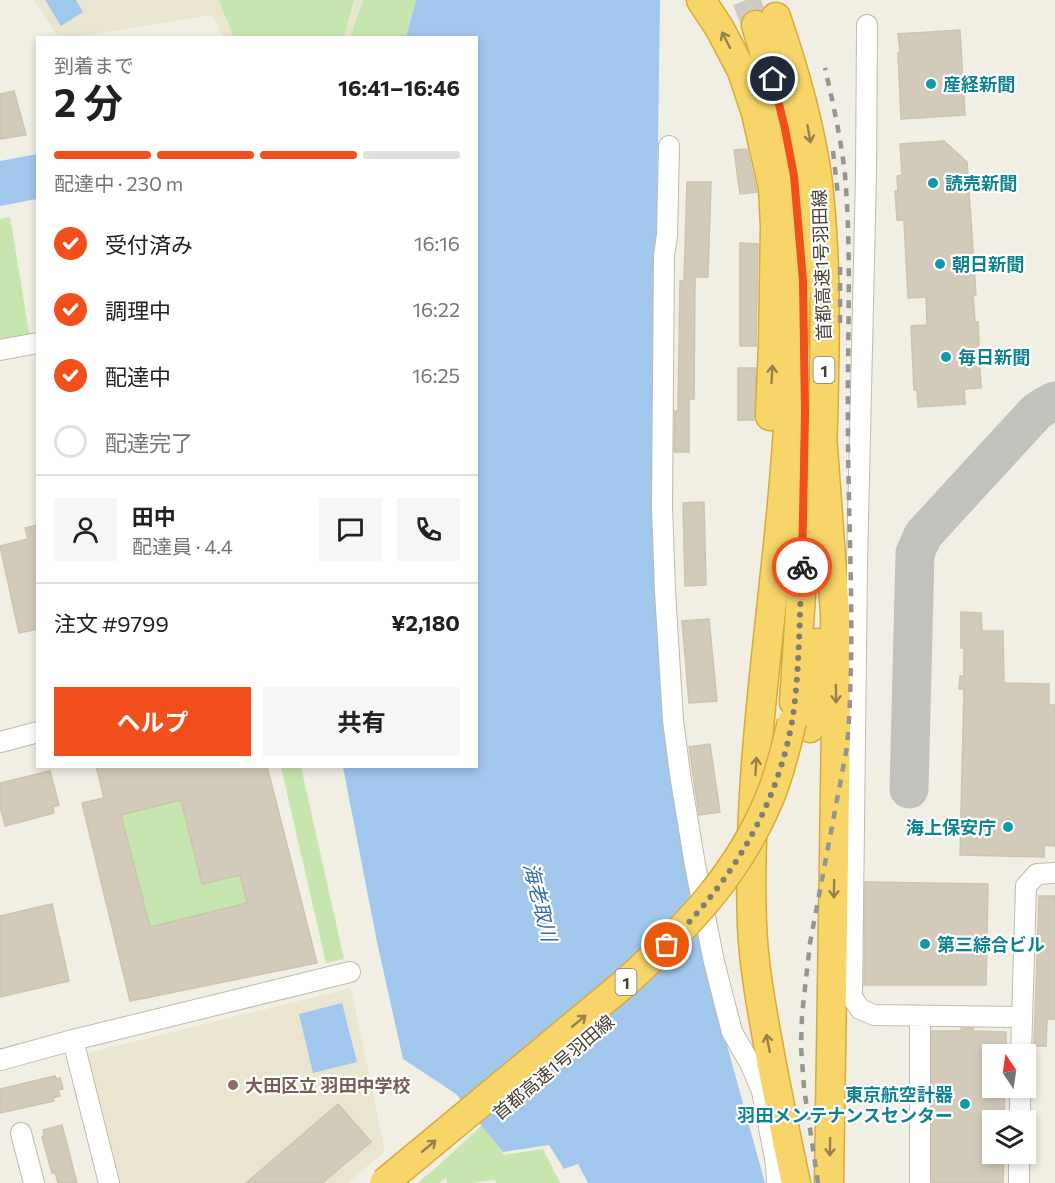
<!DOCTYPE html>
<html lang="ja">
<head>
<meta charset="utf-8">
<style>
  body { margin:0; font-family:Commissioner,"Noto Sans JP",sans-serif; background:#f6f6f6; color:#202124; height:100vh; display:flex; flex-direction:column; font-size:22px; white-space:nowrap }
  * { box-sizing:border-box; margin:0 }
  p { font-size:20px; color:#757577 }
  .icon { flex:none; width:33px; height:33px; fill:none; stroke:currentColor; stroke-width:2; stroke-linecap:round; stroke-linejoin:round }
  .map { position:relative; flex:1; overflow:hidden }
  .sheet { position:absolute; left:36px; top:36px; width:442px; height:732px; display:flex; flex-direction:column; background:#fff; border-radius:0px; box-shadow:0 3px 9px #0003 }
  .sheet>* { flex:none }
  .needle { width:39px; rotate:347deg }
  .buttons { position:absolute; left:982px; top:1044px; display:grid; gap:12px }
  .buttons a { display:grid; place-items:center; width:54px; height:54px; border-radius:0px; background:#fff; box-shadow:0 3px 9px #0003; font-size:30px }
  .pin { position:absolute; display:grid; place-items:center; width:51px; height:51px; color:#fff; margin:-26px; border:3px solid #fff; border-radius:50%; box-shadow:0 2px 6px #0007 }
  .courier { position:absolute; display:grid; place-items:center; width:60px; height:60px; margin:-30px; border:4px solid #f14f1b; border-radius:50%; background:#fff; color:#222; box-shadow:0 2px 8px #0007 }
  .headline em { font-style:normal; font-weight:700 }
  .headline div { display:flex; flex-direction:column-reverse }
  .headline { display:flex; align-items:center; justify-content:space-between; height:102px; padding:0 18px }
  h1 { font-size:39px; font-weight:700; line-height:45px }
  .bar { display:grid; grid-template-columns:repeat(4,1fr); gap:9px 6px; align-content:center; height:72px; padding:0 18px }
  .bar i { height:8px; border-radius:4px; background:#e0e0e0 }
  .bar .selected { background:#f14f1b }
  .bar p { grid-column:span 4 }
  .line { display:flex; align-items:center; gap:15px; padding:0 18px; border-top:2px solid #e0e0e0 }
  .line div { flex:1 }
  .round { display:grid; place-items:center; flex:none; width:63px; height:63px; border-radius:0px; background:#f6f6f6 }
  ol { padding:0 18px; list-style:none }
  li { display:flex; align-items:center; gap:18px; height:66px }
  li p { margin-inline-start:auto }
  li .icon { padding:6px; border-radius:50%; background:#f14f1b; color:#fff; stroke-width:4 }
  li:last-child { color:#757577 }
  li i { width:33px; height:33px; border:3px solid #e0e0e0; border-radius:50% }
  .primary-button { display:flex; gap:12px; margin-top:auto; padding:12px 18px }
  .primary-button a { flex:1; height:69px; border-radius:0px; background:#f14f1b; color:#fff; font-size:24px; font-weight:700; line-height:69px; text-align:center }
  .primary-button a+a { background:#f6f6f6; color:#202124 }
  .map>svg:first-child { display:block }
  .education { fill:#eae5cf }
  .green { fill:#c7e5ae }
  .water { fill:#a2c7ed }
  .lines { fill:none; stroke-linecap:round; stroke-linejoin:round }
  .taxiway { stroke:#c2c2bc; stroke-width:39 }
  .building { fill:#d3cbba; stroke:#cdc4ae; stroke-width:1.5; fill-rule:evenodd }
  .highway-tunnel { stroke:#ceccc1; stroke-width:28; stroke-dasharray:28 14; stroke-linecap:butt }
  .minor-casing { stroke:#bfbaaa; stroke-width:22 }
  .highway-casing { stroke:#d7ab39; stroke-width:31 }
  .minor { stroke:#fff; stroke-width:20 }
  .highway { stroke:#f8d569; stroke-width:28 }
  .rail { stroke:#949494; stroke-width:4.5; stroke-dasharray:8 8; stroke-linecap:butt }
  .highway-bridge-casing { stroke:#d7ab39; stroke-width:31; stroke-linecap:butt }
  .highway-bridge { stroke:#f8d569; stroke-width:28 }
  .oneway { stroke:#94824c }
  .done { stroke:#807d72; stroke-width:6; stroke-dasharray:0 10.8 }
  .route { stroke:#f14f1b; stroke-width:8 }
  .culture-dot { fill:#0f9aa8; stroke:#fff; stroke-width:2 }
  .education-dot { fill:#8d6e63; stroke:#fff; stroke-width:2 }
  .labels { text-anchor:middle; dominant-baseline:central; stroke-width:4.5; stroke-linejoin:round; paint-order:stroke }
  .shield { fill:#fff; stroke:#7b7971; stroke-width:1.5 }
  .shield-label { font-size:16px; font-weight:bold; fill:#433f34 }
  .culture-label { font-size:18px; font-weight:bold; fill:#0d838f; stroke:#fff; text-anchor:start }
  .street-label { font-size:18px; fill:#433f34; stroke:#fff }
  .education-label { font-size:18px; font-weight:bold; fill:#785e54; stroke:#fff; text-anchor:start }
  .water-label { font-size:20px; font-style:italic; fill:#326daa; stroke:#fff }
</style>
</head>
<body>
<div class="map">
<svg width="1055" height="1183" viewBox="0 0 1055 1183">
  <rect width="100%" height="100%" fill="#f1efe4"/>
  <path class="education" d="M 34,0 L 363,0 L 350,38 L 223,37 L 213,15 L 75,37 L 58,37 Z
    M 351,988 L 385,1151 L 348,1183 L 120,1183 L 87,1053 Z"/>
  <path class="green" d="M 219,0 L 354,0 L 344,37 L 234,38 Z
    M 363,0 L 416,0 L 406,37 L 350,38 Z
    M 10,217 L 31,344 L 0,350 L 0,219 Z
    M 281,767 L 301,767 L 344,959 L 326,963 Z
    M 181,800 L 202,884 L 240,875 L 247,903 L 150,927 L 121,815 Z
    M 484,1123 L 504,1155 L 543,1149 L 560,1183 L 497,1183 L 494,1180 L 469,1183 L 447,1183 L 446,1177 L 439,1183 L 417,1183 L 437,1167 Z"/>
  <path class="water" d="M 45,0 L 76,0 L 83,12 L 61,26 Z
    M 416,0 L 660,0 L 655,354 L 656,570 L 725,1038 L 765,1183 L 588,1183 L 578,1164 L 564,1169 L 549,1145 L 503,1152 L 456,1094 L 403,1059 L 377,942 L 343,767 L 477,766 L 477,38 L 406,37 Z
    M 37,154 L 37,199 L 0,206 L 0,161 Z
    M 342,1003 L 357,1062 L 313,1073 L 299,1014 Z"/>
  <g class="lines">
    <path class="taxiway" d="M 909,789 L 915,553 L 923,535 L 1036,412 L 1045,406 L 1055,401"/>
  </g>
  <path class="building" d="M 960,30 L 965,115 L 901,119 L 898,53 L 900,52 L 898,34 Z
    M 14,91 L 26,135 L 0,139 L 0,94 Z
    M 944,141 L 967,162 L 976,295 L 973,295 L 975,322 L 978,322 L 981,388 L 964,389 L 965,404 L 918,407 L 917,390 L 914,390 L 911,326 L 927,325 L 926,297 L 908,298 L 904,220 L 897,220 L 895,191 L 898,191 L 897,176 L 902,175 L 900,144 Z
    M 747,149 L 757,192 L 740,194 L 734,150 Z
    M 687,182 L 711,182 L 708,277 L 695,277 L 694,399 L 689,399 L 689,452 L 674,452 L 675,411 L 678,411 L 680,281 L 684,281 Z
    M 740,243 L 758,244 L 756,346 L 740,346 Z
    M 738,368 L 756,368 L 754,415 L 754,420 L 738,420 Z
    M 704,502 L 706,585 L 685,586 L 683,503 Z
    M 38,525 L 38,629 L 19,633 L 0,546 L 28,539 L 25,528 Z
    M 961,612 L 981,613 L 982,631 L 1003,631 L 1004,683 L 1049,684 L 1049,705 L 1055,705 L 1055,846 L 1044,845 L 1044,857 L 960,855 L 964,689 L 959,689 L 960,676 L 964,676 L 964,648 L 961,648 Z
    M 709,619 L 717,701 L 689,703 L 682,621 Z
    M 710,744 L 720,812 L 699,815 L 689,747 Z
    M 96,766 L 267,766 L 317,963 L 130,1001 L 82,803 L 104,798 ZM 181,800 L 202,884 L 240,875 L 247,903 L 150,927 L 121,815 Z
    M 50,771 L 59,805 L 53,807 L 54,813 L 5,826 L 0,806 L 0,783 Z
    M 865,882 L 988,884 L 986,985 L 864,985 Z
    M 1039,896 L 1055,896 L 1055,1019 L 1047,1019 L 1046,1046 L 1034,1046 Z
    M 52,904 L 69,981 L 0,997 L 0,916 Z
    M 961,1028 L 973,1028 L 973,1031 L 1006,1032 L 1006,1054 L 993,1054 L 993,1088 L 1005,1088 L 1004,1120 L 993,1120 L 993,1154 L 1004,1154 L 1003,1183 L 932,1183 L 932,1031 L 962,1031 Z
    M 55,1076 L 56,1079 L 60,1078 L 63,1089 L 58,1090 L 60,1096 L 53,1098 L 54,1101 L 0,1113 L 0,1089 Z
    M 338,1104 L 371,1142 L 322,1183 L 246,1183 Z
    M 62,1125 L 77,1183 L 58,1183 L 55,1172 L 52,1173 L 42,1137 L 44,1136 L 43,1130 Z"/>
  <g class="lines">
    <path class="highway-tunnel" d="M 746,0 L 756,25"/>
    <defs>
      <path id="minor" d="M 867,25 L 866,174 L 857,565 L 852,997 L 860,1009 L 874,1015 L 1021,1017
        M 669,146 L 667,235 L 664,256 L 662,506 L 665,591 L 673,720 L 680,774 L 695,865 L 714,962 L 732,1032 L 750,1063 L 762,1091 L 776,1164 L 777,1183
        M 0,350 L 38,343
        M 0,742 L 38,732
        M 920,1016 L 920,1183
        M 73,1040 L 109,1183
        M 1021,1054 L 1026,886 L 1037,874 L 1055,873
        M 0,1060 L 73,1040 L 350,972
        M 1020,1120 L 1020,1088
        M 21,1133 L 34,1183
        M 1019,1183 L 1019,1154"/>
      <path id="highway" d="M 701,0 L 720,29 L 742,71 L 756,113 L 773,188 L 775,226 L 773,346 L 770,416
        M 776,17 C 794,69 809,121 817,176 C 829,272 824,369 822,465
        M 756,25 C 771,74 785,123 794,174 C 798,197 799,221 801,244
        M 823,447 L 835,613 L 836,726 L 829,1183
        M 794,702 L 803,563 L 805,437
        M 810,728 L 814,701 L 818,643
        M 796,1183 C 787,1142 779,1101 771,1060 C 763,1015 754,971 752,925 C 747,791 767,658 780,525 C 790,425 795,325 799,225"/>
    </defs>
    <use href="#minor" class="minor-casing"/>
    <use href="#highway" class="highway-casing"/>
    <use href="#minor" class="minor"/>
    <use href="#highway" class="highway"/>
    <path class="rail" d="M 833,151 L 838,196
      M 840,267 L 840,327
      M 818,1183 L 804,1088 L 801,1047 L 802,1015 L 810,943 L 847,747 C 856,640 848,532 848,425 C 847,341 852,258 845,175 C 841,139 833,103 825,68"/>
    <defs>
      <path id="highway-bridge" d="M 384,1183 L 625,983 C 687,927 738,875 770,797 C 780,773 786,747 792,722"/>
    </defs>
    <use href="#highway-bridge" class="highway-bridge-casing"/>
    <use href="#highway-bridge" class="highway-bridge"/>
  </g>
  <defs><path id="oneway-shaft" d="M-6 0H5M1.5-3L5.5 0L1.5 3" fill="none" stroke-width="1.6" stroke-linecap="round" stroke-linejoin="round" transform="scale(1.5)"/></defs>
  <g class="oneway">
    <use href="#oneway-shaft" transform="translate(726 40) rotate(-117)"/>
    <use href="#oneway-shaft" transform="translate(809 134) rotate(80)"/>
    <use href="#oneway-shaft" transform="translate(772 374) rotate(-87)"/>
    <use href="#oneway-shaft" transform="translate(836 694) rotate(89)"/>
    <use href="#oneway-shaft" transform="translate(756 766) rotate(-86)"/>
    <use href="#oneway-shaft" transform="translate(834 889) rotate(91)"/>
    <use href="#oneway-shaft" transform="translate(579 1021) rotate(-40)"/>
    <use href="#oneway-shaft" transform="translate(768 1043) rotate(-101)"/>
    <use href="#oneway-shaft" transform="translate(429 1146) rotate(-40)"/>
    <use href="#oneway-shaft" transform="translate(830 1147) rotate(91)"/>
  </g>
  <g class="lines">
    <path class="done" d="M 667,945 C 730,883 776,810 792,722 C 800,671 799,618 802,567"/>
    <path class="route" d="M 773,79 L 785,129 L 794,176 L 803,281 L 805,413 L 802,567"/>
  </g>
  <g class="culture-dot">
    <circle cx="931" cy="84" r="6"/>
    <circle cx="933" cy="183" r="6"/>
    <circle cx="940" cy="264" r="6"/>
    <circle cx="946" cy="357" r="6"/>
    <circle cx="1008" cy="827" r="6"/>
    <circle cx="925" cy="944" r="6"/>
    <circle cx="965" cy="1104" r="6"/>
  </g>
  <circle class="education-dot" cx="233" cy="1085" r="6"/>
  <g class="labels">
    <g class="shield">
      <rect x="813.5" y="357" width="21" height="26" rx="4.5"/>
      <rect x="615.5" y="969" width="21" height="26" rx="4.5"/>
    </g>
    <g class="shield-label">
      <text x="824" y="370">1</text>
      <text x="626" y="982">1</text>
    </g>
    <g class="culture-label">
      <text x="943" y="84">産経新聞</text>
      <text x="945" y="183">読売新聞</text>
      <text x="952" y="264">朝日新聞</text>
      <text x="958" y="357">毎日新聞</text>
      <text x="996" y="827" text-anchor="end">海上保安庁</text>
      <text x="937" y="944">第三綜合ビル</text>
      <text x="953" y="1094" text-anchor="end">東京航空計器<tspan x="953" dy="21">羽田メンテナンスセンター</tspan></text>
    </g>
    <g class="street-label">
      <text transform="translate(821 265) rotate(-92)">首都高速1号羽田線</text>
      <text transform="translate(553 1067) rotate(-40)">首都高速1号羽田線</text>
    </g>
    <g class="education-label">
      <text x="245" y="1085">大田区立 羽田中学校</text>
    </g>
    <g class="water-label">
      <text transform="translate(541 902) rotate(76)">海老取川</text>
    </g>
  </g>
</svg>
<div class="buttons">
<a><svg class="needle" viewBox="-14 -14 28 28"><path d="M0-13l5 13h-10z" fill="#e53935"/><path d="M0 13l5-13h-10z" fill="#757577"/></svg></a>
<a><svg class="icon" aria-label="layers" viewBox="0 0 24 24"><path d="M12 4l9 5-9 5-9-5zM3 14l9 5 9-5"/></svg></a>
</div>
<div class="pin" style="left:667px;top:945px;background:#ea580c"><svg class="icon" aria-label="bag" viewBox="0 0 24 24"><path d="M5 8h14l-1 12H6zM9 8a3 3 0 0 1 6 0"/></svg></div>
<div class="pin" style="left:773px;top:79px;background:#1f2937"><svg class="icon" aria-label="home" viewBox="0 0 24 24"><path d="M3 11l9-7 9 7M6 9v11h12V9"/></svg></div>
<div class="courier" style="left:802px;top:567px"><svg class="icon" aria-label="bike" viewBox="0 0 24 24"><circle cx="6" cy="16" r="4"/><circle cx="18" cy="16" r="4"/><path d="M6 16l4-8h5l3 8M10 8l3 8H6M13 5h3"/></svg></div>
<section class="sheet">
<div class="headline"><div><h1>2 分</h1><p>到着まで</p></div><em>16:41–16:46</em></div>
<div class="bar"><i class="selected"></i><i class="selected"></i><i class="selected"></i><i></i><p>配達中 · 230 m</p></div>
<ol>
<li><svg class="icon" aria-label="check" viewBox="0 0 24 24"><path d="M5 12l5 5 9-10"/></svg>受付済み<p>16:16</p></li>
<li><svg class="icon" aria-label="check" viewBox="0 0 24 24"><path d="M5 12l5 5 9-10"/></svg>調理中<p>16:22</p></li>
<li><svg class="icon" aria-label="check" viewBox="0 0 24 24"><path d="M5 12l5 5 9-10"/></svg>配達中<p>16:25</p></li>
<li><i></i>配達完了</li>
</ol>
<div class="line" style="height:108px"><a class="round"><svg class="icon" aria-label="person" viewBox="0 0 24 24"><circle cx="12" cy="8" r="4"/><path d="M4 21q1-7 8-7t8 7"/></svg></a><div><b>田中</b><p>配達員 · 4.4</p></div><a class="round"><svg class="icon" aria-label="chat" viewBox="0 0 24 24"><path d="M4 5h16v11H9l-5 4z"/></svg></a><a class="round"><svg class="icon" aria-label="phone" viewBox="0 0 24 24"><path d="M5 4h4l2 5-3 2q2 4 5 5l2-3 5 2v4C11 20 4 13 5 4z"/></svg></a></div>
<div class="line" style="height:78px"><div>注文 #9799</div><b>¥2,180</b></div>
<div class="primary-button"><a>ヘルプ</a><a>共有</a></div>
</section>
</div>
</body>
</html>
